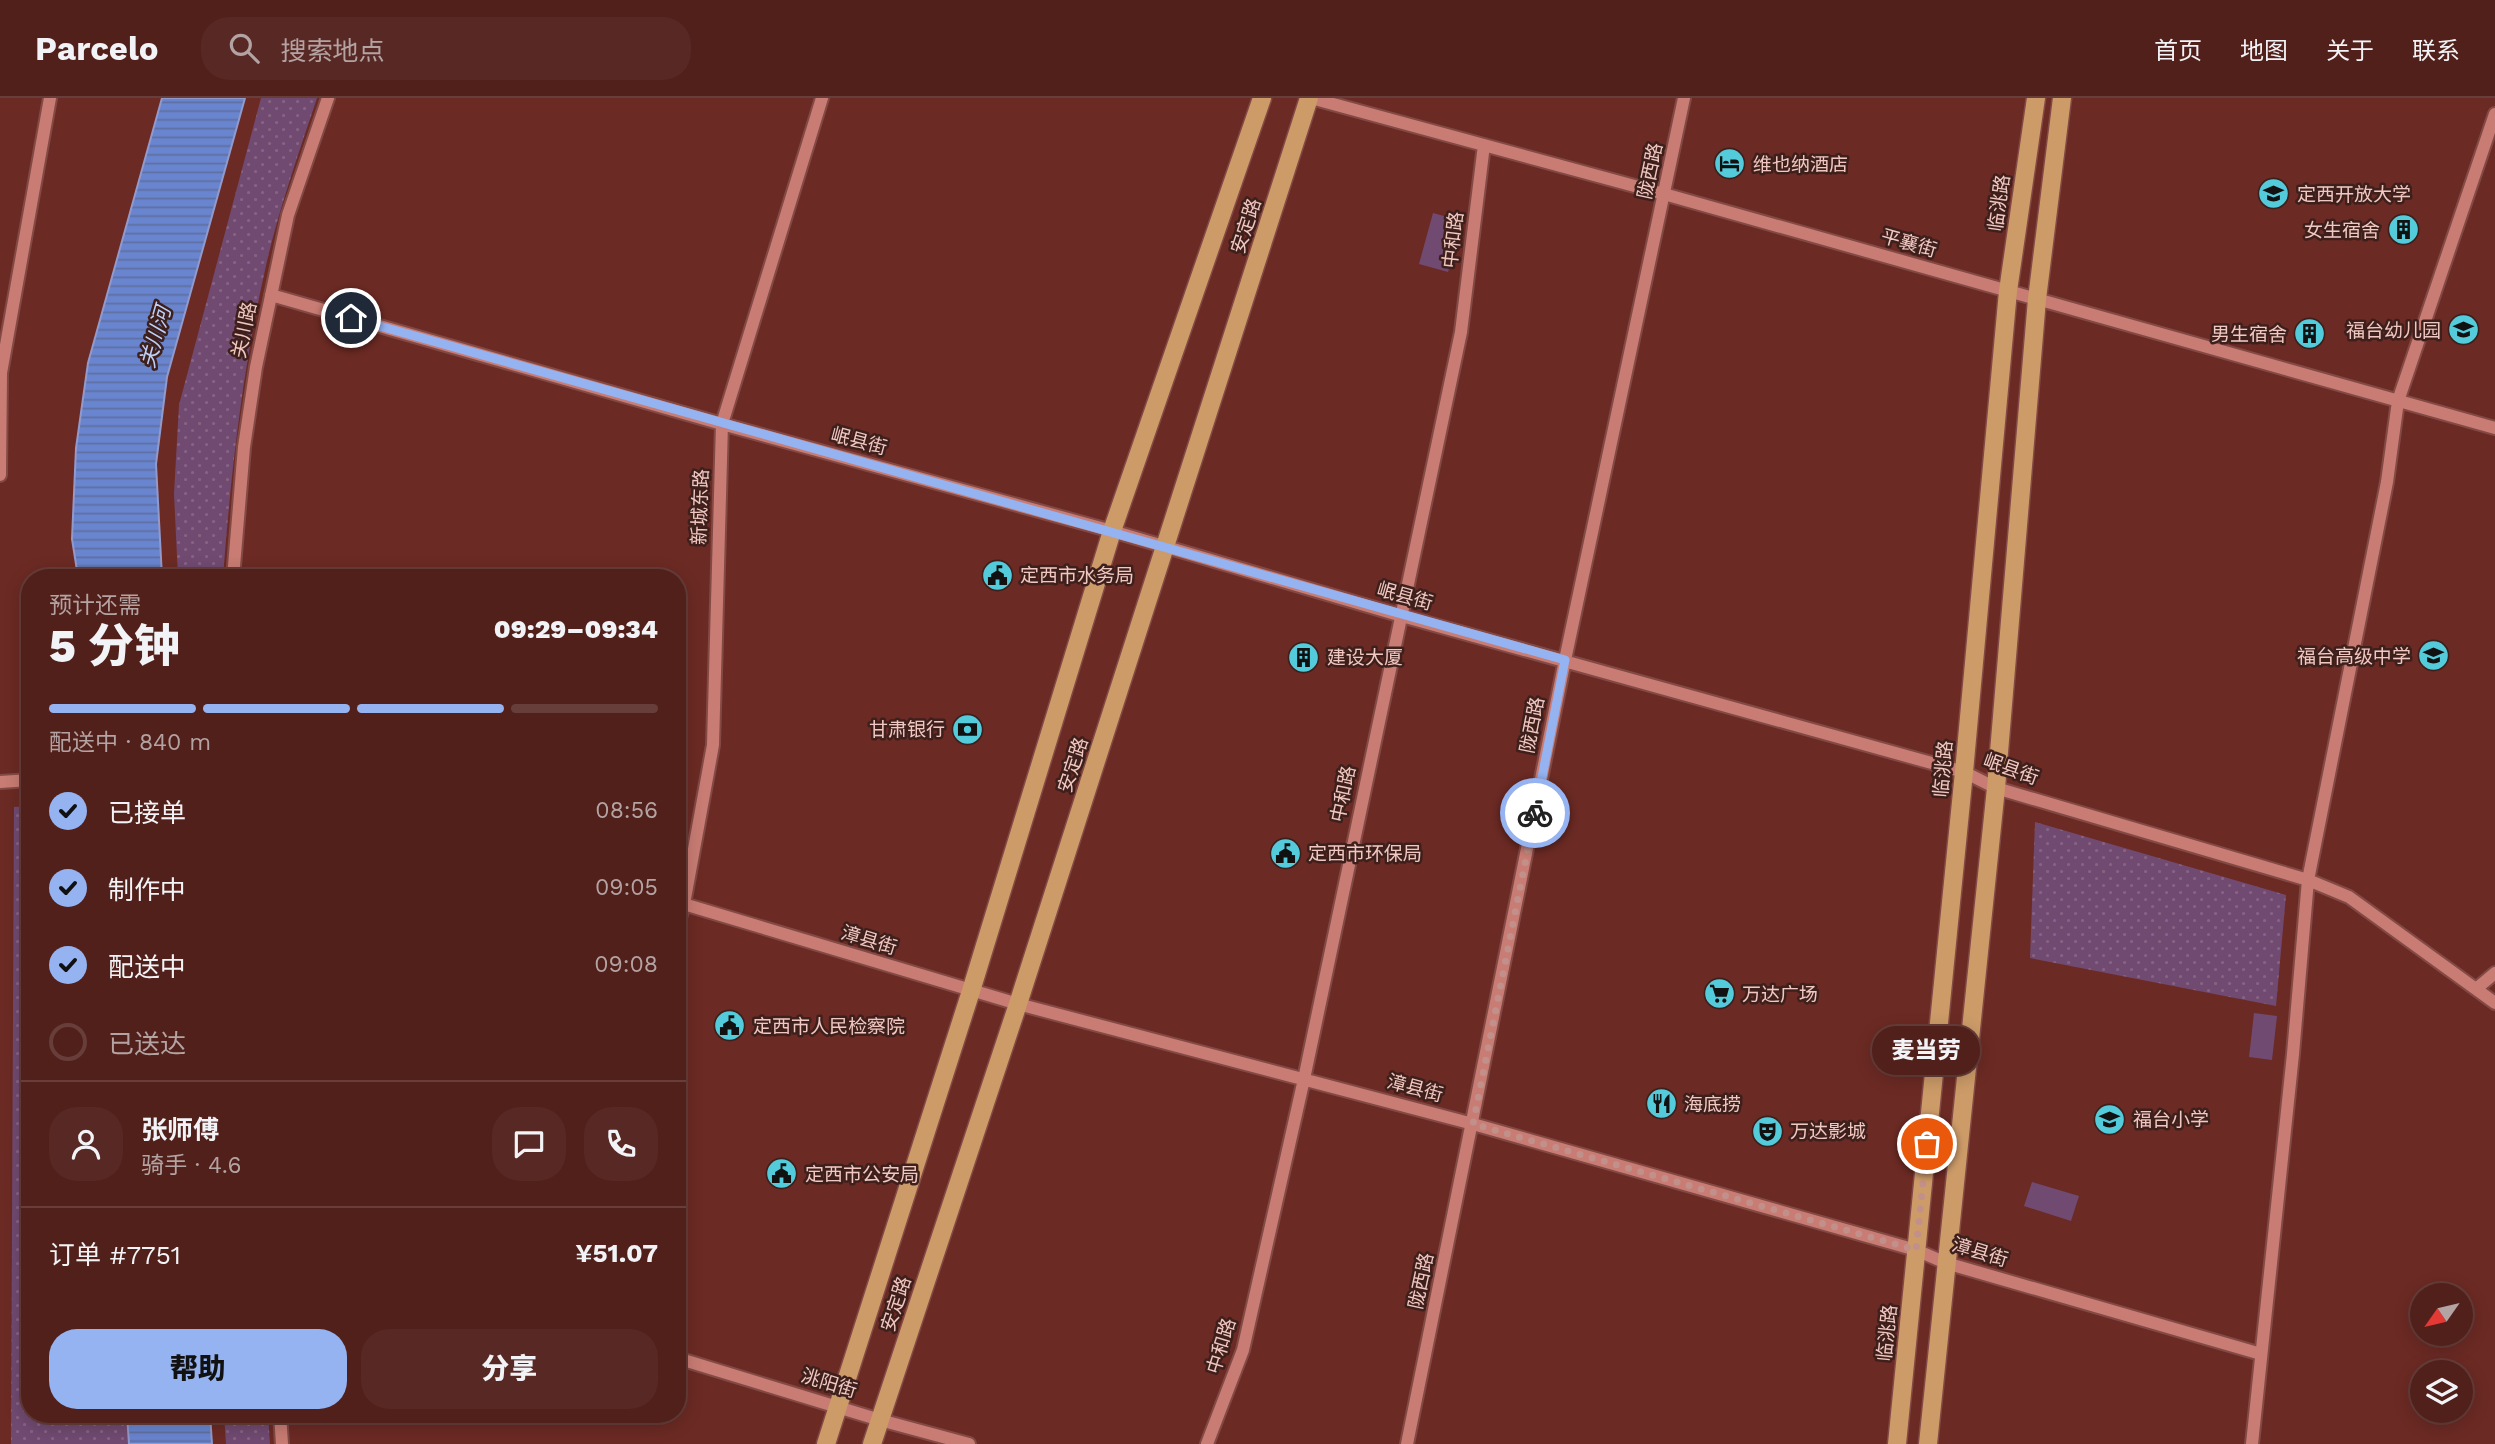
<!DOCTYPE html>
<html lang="zh">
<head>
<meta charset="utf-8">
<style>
  body { margin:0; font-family:"Work Sans","Noto Sans SC",sans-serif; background:#572824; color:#f1f3f6; height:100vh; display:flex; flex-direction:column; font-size:26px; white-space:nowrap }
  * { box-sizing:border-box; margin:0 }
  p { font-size:23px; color:#b4a3a3 }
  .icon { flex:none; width:38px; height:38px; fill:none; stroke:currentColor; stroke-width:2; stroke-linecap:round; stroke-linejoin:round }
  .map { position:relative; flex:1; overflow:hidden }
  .details { position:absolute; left:21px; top:471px; width:665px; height:854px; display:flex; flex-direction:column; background:#51201b; border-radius:28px; box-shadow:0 4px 18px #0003,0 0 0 2px #673e3a }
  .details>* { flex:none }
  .needle { width:46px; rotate:236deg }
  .controls { position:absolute; left:2410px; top:1185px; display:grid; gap:14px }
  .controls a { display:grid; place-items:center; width:63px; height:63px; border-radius:50%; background:#51201b; box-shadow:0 4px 18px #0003,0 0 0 2px #673e3a; font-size:35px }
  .pin { position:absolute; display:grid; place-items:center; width:60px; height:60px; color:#fff; margin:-30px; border:4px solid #fff; border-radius:50%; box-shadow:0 2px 7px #0007 }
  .courier { position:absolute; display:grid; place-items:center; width:70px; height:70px; margin:-35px; border:5px solid #95b2f1; border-radius:50%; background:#fff; color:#222; box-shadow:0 2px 9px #0007 }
  .bubble { position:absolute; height:49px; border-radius:24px; background:#51201b; box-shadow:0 4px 18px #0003,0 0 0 2px #673e3a; font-size:23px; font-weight:800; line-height:49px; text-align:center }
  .headline em { font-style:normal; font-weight:800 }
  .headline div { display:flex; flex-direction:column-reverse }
  .headline { display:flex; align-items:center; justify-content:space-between; height:119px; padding:0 28px }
  h1 { font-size:46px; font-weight:800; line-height:52px }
  .bar { display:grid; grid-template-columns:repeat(4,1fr); gap:10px 7px; align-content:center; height:84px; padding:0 28px }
  .bar i { height:9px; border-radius:5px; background:#673e3a }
  .bar .current { background:#95b2f1 }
  .bar p { grid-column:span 4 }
  .line { display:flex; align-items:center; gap:18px; padding:0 28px; border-top:2px solid #673e3a }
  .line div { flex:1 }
  .round { display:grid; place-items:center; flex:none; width:74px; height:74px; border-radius:28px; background:#572824 }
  ol { padding:0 28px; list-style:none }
  li { display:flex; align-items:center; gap:21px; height:77px }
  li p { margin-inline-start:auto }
  li .icon { padding:7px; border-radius:50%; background:#95b2f1; color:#111; stroke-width:4 }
  li:last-child { color:#b4a3a3 }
  li i { width:38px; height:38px; border:4px solid #673e3a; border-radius:50% }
  .cta { display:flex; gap:14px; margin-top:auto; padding:14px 28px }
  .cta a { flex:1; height:80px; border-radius:28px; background:#95b2f1; color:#111; font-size:28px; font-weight:800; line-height:80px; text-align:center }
  .cta a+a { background:#572824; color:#f1f3f6 }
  header { display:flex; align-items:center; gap:42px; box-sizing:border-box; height:98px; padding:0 35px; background:#51201b; border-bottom:2px solid #673e3a }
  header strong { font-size:33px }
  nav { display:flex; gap:38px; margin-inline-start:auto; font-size:24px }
  .search { width:490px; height:63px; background:#572824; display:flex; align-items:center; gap:18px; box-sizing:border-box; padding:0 24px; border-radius:28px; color:#b4a3a3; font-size:26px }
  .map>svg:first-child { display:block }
  .green { fill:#714a71 }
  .park { fill:url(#park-dots) }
  .water { fill:url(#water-rules); stroke:#9299cb; stroke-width:2 }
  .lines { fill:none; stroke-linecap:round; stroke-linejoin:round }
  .minor-casing { stroke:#824945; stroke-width:16 }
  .major-casing { stroke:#824945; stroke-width:21 }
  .minor { stroke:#c87c73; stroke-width:12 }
  .major { stroke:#cc9b68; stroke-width:18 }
  .done { stroke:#c2908a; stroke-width:7; stroke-dasharray:0 12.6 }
  .route { stroke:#95b2f1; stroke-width:9 }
  .labels { text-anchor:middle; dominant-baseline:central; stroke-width:5; stroke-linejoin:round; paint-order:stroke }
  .poi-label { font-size:19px; fill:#f1c7c1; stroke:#3d1f1b; text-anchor:start }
  .street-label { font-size:19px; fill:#f1c7c1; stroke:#3d1f1b }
  .water-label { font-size:21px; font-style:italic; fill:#becff7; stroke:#3d1f1b }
</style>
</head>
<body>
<header>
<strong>Parcelo</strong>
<div class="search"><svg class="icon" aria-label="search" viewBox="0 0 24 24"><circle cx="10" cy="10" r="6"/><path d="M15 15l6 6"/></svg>搜索地点</div>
<nav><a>首页</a><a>地图</a><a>关于</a><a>联系</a></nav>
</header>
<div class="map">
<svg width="2495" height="1346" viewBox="0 0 2495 1346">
  <defs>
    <pattern id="park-dots" width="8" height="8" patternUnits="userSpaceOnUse" patternTransform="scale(1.75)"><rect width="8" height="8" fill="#714a71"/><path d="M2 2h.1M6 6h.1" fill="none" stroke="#866383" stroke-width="1.8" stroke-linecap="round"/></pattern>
    <pattern id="water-rules" width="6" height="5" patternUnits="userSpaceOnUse" patternTransform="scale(1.75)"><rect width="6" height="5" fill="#6985cf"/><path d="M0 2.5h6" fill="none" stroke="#5f6fa2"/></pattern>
  </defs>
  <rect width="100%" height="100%" fill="#6c2a24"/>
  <path class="green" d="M 1433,115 L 1462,123 L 1448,174 L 1419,166 Z
    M 2254,915 L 2277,918 L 2272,962 L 2249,959 Z
    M 2032,1084 L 2079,1098 L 2071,1123 L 2024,1108 Z"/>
  <path class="park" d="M 261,0 L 317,0 C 299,54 280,108 267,163 C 243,267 231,373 223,479 L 178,479 L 174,396 L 179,307 Z
    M 30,708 L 30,1316 L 127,1316 L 129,1346 L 11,1346 L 14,709 Z
    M 2035,724 L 2286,797 L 2276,908 L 2030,860 Z
    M 224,1316 L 268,1316 L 270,1346 L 226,1346 Z"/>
  <path class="water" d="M 162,0 L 245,0 L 167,279 L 156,366 L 162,479 L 78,479 L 72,441 L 76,350 L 88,265 Z
    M 127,1316 L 210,1316 L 212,1346 L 129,1346 Z"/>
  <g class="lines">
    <defs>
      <path id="minor" d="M 1311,0 L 1664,96 L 2495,330
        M 271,197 L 722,326 L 1112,433 L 1402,518 L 1964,674 L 1996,690 L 2308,782 L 2349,799 L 2495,905
        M 0,377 L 1,275 L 50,0
        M 233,480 L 244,349 L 256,269 L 288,117 L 328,0
        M 0,684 L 30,682
        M 677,804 L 1018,906 L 1473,1026 L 1916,1152 L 1946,1165 L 2261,1256
        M 677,830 L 684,806 L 713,647 L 722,326 L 822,0
        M 2476,891 L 2495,875
        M 677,1260 L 880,1322 L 969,1346
        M 280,1316 L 282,1346
        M 1207,1346 L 1243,1252 L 1304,981 L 1461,234 L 1484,47
        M 1407,1346 L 1565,562 L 1684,0
        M 2252,1346 L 2293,956 L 2308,782 L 2387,384 L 2398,303 L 2495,16"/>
      <path id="major" d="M 826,1346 L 971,893 L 1112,433 L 1262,0
        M 872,1346 L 1018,906 L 1309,0
        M 1897,1346 L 1964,674 L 2008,193 L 2036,0
        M 1928,1346 L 1996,690 L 2037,201 L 2062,0"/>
    </defs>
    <use href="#minor" class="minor-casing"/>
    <use href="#major" class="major-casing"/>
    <use href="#minor" class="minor"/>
    <use href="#major" class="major"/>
  </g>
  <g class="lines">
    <path class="done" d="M 1535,715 L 1473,1026 L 1916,1152 L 1927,1046"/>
    <path class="route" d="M 351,220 L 1565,562 L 1535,715"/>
  </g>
  <defs>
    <symbol id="hotel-disc" viewBox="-11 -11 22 22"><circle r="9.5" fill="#53cbdb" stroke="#3d1f1b"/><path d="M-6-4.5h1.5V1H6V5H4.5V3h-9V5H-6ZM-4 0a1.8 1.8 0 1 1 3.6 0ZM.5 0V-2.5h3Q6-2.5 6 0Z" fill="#111"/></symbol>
    <symbol id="school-disc" viewBox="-11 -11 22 22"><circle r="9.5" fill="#53cbdb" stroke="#3d1f1b"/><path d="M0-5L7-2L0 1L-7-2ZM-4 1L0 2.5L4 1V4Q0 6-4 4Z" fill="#111"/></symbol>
    <symbol id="building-disc" viewBox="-11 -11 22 22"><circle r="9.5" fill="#53cbdb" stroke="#3d1f1b"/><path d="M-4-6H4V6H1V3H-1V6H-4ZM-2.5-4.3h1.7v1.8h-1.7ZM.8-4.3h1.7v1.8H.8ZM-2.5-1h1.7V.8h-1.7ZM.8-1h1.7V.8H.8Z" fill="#111"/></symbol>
    <symbol id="civic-disc" viewBox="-11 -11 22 22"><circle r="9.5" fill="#53cbdb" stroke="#3d1f1b"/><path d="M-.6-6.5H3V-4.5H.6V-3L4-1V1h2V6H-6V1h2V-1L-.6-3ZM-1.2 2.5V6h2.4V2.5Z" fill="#111"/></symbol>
    <symbol id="bank-disc" viewBox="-11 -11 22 22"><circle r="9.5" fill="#53cbdb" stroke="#3d1f1b"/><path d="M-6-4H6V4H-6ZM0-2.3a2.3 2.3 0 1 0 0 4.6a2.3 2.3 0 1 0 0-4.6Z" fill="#111"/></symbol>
    <symbol id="supermarket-disc" viewBox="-11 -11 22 22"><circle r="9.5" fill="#53cbdb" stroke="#3d1f1b"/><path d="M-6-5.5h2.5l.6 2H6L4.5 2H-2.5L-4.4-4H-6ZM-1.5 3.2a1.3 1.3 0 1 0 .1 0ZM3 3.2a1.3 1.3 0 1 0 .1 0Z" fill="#111"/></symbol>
    <symbol id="restaurant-disc" viewBox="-11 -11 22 22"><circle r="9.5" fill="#53cbdb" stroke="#3d1f1b"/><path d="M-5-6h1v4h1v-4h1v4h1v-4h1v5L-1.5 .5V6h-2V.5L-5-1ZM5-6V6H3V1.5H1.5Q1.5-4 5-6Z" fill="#111"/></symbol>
    <symbol id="theatre-disc" viewBox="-11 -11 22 22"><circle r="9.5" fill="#53cbdb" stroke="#3d1f1b"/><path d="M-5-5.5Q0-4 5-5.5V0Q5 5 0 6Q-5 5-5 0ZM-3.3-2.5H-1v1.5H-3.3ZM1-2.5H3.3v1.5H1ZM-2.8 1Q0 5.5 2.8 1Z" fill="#111"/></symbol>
  </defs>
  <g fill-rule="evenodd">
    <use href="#hotel-disc" x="1712" y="48" width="35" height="35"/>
    <use href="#school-disc" x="2256" y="78" width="35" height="35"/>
    <use href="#building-disc" x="2386" y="114" width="35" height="35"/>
    <use href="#school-disc" x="2446" y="214" width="35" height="35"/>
    <use href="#building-disc" x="2292" y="218" width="35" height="35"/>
    <use href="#civic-disc" x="980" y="460" width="35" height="35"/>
    <use href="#school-disc" x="2416" y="540" width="35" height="35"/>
    <use href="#building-disc" x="1286" y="542" width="35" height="35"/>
    <use href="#bank-disc" x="950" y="614" width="35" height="35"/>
    <use href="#civic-disc" x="1268" y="738" width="35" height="35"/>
    <use href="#supermarket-disc" x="1702" y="878" width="35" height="35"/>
    <use href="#civic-disc" x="712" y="910" width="35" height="35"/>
    <use href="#restaurant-disc" x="1644" y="988" width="35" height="35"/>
    <use href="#school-disc" x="2092" y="1004" width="35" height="35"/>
    <use href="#theatre-disc" x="1750" y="1016" width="35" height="35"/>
    <use href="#civic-disc" x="764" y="1058" width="35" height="35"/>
  </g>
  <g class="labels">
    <g class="poi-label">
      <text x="1753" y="66">维也纳酒店</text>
      <text x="2297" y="96">定西开放大学</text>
      <text x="2380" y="132" text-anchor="end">女生宿舍</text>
      <text x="2441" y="232" text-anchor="end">福台幼儿园</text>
      <text x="2287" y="236" text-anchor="end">男生宿舍</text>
      <text x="1020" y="477">定西市水务局</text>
      <text x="2411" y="558" text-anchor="end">福台高级中学</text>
      <text x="1327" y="559">建设大厦</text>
      <text x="945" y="631" text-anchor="end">甘肃银行</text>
      <text x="1308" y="755">定西市环保局</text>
      <text x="1742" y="896">万达广场</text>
      <text x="753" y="928">定西市人民检察院</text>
      <text x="1684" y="1006">海底捞</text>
      <text x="2133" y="1021">福台小学</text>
      <text x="1790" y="1033">万达影城</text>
      <text x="805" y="1076">定西市公安局</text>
    </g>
    <g class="street-label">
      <text transform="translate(1650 73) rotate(-78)">陇西路</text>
      <text transform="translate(1999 105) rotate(-82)">临洮路</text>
      <text transform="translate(1246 128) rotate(-72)">安定路</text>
      <text transform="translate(1453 142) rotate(-83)">中和路</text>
      <text transform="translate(1909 145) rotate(16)">平襄街</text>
      <text transform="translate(244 232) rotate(-78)">关川路</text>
      <text transform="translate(859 343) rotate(15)">岷县街</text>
      <text transform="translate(700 409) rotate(-88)">新城东路</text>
      <text transform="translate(1405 498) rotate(16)">岷县街</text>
      <text transform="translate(1532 627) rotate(-79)">陇西路</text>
      <text transform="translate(1073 667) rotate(-72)">安定路</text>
      <text transform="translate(1943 671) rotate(-85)">临洮路</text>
      <text transform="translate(2011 671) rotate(20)">岷县街</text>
      <text transform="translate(1343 696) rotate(-78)">中和路</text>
      <text transform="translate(869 842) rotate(17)">漳县街</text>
      <text transform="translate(1415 990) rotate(15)">漳县街</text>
      <text transform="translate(1980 1154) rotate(17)">漳县街</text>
      <text transform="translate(1421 1183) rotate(-78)">陇西路</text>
      <text transform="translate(896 1206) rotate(-72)">安定路</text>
      <text transform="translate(1887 1235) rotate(-84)">临洮路</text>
      <text transform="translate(1221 1248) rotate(-73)">中和路</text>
      <text transform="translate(829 1285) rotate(17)">洮阳街</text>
    </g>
    <g class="water-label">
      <text transform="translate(155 239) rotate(-74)">关川河</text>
    </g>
  </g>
</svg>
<div class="controls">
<a><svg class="needle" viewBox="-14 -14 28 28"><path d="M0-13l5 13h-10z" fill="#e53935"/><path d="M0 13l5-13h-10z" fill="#b4a3a3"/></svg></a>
<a><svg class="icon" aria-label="layers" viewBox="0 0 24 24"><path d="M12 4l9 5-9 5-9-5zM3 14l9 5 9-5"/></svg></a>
</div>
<div class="pin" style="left:1927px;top:1046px;background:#ea580c"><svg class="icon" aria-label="bag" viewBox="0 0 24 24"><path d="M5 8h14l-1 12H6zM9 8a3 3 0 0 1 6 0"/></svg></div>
<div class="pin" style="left:351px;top:220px;background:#1f2937"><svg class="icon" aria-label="home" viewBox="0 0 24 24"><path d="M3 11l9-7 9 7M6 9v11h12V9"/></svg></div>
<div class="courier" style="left:1535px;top:715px"><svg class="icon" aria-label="bike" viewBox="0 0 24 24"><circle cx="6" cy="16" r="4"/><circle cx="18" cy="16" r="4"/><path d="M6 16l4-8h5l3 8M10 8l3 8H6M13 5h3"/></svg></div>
<div class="bubble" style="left:1872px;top:928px;width:108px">麦当劳</div>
<section class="details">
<div class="headline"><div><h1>5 分钟</h1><p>预计还需</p></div><em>09:29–09:34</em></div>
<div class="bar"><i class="current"></i><i class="current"></i><i class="current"></i><i></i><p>配送中 · 840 m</p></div>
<ol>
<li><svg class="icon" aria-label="check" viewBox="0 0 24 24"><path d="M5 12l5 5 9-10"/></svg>已接单<p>08:56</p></li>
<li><svg class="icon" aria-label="check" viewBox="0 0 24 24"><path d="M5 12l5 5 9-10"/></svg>制作中<p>09:05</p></li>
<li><svg class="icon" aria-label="check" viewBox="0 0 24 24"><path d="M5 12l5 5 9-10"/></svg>配送中<p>09:08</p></li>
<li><i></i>已送达</li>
</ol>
<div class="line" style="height:126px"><a class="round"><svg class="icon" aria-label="person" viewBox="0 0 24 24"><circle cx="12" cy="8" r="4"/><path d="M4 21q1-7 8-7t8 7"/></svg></a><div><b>张师傅</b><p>骑手 · 4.6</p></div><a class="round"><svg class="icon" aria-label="chat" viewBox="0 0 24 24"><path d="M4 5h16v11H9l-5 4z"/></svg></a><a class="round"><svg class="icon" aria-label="phone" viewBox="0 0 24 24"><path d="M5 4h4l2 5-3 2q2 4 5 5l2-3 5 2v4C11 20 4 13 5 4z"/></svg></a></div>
<div class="line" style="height:91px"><div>订单 #7751</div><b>¥51.07</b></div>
<div class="cta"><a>帮助</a><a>分享</a></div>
</section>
</div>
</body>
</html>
